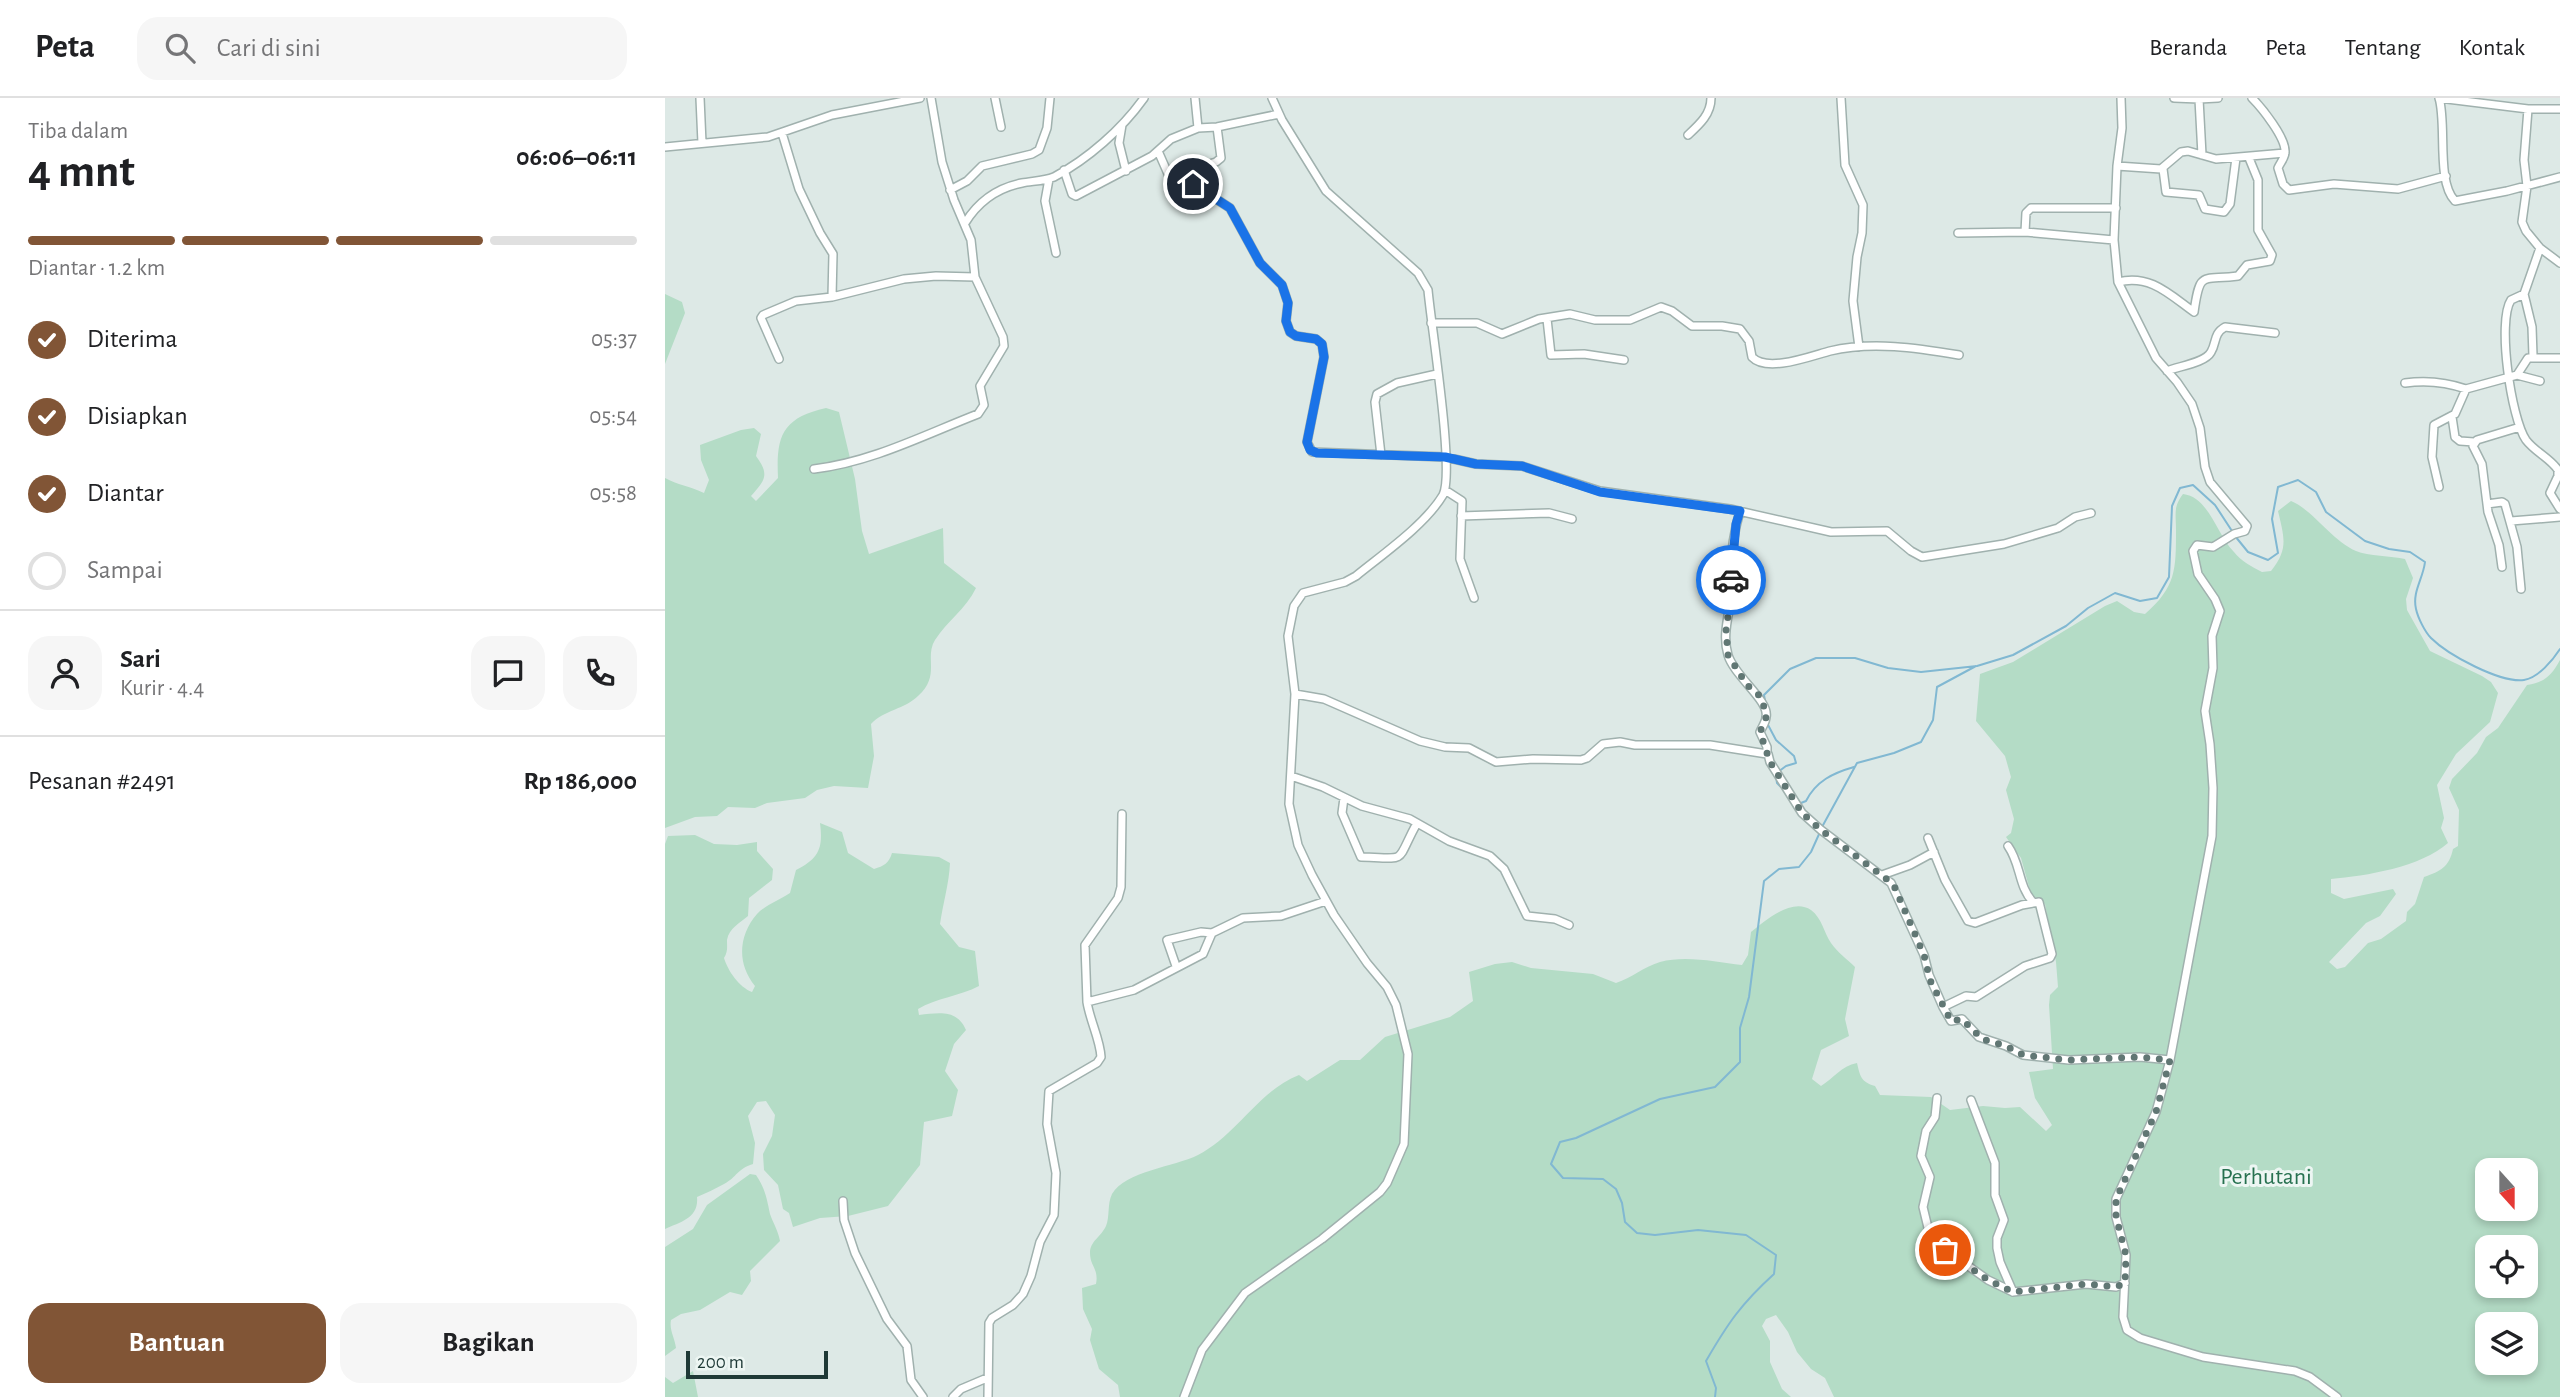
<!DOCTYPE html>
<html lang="id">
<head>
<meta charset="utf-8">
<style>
  body { margin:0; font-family:"Alegreya Sans",sans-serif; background:#f6f6f6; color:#202124; height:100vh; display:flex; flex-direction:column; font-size:26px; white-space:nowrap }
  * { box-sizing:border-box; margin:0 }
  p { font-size:23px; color:#757577 }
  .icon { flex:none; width:38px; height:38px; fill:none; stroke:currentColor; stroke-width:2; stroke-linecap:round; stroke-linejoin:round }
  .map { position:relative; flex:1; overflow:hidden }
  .side { display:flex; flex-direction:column; background:#fff; width:665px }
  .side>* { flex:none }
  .needle { width:46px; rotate:159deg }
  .tools { position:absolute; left:1810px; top:1060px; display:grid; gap:14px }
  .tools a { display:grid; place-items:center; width:63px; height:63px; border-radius:14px; background:#fff; box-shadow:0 4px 10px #0003; font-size:35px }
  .scale { position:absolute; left:21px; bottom:18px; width:142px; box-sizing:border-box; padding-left:7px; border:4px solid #1e3936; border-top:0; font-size:19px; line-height:24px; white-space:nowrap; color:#1e3936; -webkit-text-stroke:5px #edf6f3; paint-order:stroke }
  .pin { position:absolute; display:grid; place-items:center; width:60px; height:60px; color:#fff; margin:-30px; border:4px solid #fff; border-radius:50%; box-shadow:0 2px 7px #0007 }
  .courier { position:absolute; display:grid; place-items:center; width:70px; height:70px; margin:-35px; border:5px solid #1a73e8; border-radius:50%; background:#fff; color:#222; box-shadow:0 2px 9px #0007 }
  .overview em { font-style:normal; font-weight:600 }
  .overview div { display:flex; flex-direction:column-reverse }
  .overview { display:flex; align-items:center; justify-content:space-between; height:119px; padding:0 28px }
  h1 { font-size:46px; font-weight:600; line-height:52px }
  .bar { display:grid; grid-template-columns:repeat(4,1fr); gap:10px 7px; align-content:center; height:84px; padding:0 28px }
  .bar i { height:9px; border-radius:5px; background:#e0e0e0 }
  .bar .on { background:#815536 }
  .bar p { grid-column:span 4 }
  .line { display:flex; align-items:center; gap:18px; padding:0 28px; border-top:2px solid #e0e0e0 }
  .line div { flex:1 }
  .round { display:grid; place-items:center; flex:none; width:74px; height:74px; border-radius:21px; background:#f6f6f6 }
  ol { padding:0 28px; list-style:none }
  li { display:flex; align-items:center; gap:21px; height:77px }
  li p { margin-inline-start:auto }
  li .icon { padding:7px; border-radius:50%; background:#815536; color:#fff; stroke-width:4 }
  li:last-child { color:#757577 }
  li i { width:38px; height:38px; border:4px solid #e0e0e0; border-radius:50% }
  .action { display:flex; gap:14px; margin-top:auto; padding:14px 28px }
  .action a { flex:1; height:80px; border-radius:21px; background:#815536; color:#fff; font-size:28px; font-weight:600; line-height:80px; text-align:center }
  .action a+a { background:#f6f6f6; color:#202124 }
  header { display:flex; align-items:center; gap:42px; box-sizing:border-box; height:98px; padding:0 35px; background:#fff; border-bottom:2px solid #e0e0e0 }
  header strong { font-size:33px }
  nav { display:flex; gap:38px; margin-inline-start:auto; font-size:24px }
  .search { width:490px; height:63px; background:#f6f6f6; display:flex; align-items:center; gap:18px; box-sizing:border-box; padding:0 24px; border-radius:21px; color:#757577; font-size:26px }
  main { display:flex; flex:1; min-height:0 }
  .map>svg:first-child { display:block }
  .green { fill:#b4dcc6; fill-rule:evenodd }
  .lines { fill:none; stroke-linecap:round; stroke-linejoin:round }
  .stream { stroke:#81b8d2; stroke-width:2 }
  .minor-casing { stroke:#a0b1ae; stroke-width:10 }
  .minor { stroke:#fff; stroke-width:7 }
  .done { stroke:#617774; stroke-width:7; stroke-dasharray:0 12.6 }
  .route { stroke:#1a73e8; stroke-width:9 }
  .labels { text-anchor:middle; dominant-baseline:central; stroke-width:6; stroke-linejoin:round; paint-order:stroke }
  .park-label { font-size:24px; fill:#277150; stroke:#edf6f3 }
</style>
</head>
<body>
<header>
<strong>Peta</strong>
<div class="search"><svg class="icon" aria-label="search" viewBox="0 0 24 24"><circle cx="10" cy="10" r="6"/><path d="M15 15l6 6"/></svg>Cari di sini</div>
<nav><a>Beranda</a><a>Peta</a><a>Tentang</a><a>Kontak</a></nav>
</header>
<main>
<section class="side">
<div class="overview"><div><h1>4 mnt</h1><p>Tiba dalam</p></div><em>06:06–06:11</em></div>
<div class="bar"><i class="on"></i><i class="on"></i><i class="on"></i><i></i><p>Diantar · 1.2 km</p></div>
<ol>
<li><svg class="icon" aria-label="check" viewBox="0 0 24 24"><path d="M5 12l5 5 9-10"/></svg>Diterima<p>05:37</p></li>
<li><svg class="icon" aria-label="check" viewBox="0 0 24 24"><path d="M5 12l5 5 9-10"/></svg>Disiapkan<p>05:54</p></li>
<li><svg class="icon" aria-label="check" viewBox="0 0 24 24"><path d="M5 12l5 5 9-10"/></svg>Diantar<p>05:58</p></li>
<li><i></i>Sampai</li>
</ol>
<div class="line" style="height:126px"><a class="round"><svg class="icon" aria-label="person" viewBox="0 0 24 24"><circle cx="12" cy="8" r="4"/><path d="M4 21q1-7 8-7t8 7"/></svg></a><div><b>Sari</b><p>Kurir · 4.4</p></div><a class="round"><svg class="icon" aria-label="chat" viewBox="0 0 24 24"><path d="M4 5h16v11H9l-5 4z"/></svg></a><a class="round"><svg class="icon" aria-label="phone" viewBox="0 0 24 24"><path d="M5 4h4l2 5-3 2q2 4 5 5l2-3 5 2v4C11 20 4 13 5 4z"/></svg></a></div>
<div class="line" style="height:91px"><div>Pesanan #2491</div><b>Rp 186,000</b></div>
<div class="action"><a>Bantuan</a><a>Bagikan</a></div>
</section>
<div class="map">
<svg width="1895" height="1299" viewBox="0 0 1895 1299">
  <rect width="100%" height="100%" fill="#dde9e6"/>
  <path class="green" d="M 0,196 L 17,204 L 20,215 L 0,266 Z
    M 161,310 L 174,314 L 190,381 L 197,433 L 204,456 L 278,430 L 279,465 L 311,490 C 301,511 282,523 270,542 C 259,560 276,577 253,598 C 240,611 219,612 206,626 L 209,658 L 203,690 L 169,688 L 152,692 L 140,700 L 102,705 L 90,710 L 63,709 L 52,718 L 30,719 L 0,730 L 0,380 C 12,387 25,388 39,395 L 44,382 L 36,362 L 35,347 L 76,332 L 89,330 L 96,336 L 91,358 C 105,377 100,382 86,398 L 91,403 L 113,380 C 111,338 117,320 161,310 Z
    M 1518,396 C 1544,399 1552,437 1569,454 C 1576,463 1587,469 1597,474 L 1606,473 C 1624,451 1619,439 1613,413 L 1626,403 C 1648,412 1666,442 1691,453 C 1703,458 1727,458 1740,461 L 1748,480 L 1741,501 L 1742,512 L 1765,553 L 1817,578 L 1826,584 L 1833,595 L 1825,624 L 1791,656 L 1772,687 L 1779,720 L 1776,730 L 1783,745 C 1756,769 1701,778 1666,781 L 1666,795 L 1679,801 L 1728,791 L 1731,796 L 1715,818 L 1701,825 L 1664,864 L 1672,871 L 1680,869 L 1703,845 L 1716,841 L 1741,823 L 1742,814 L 1750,806 L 1759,779 C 1776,773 1784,769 1788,751 L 1793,748 L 1794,712 L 1784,690 L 1787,681 L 1812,655 L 1821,639 L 1833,630 L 1862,587 C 1879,585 1887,577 1895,562 L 1895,1299 L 1169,1299 L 1160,1280 L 1146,1271 L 1132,1254 L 1123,1234 L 1111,1217 L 1101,1221 L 1097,1228 L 1105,1243 L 1105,1264 L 1117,1291 L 1126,1299 L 455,1299 L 453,1287 L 434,1271 L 425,1242 L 427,1231 L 418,1211 L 417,1190 L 431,1186 C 434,1171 425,1168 425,1155 C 425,1143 436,1139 441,1128 C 445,1119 442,1106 447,1096 C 460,1073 509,1069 533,1057 C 573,1036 593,993 634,977 L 642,983 L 675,962 L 695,962 L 720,939 L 785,919 L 808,903 L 804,874 L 830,866 L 847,864 L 866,870 L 928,876 L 951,885 C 967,880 978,869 995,864 C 1021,857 1051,864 1077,867 L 1083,857 L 1086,834 C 1100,823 1127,799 1146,812 C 1157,820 1159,835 1166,845 C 1172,854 1183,862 1190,869 L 1180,921 L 1184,938 L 1156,952 L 1147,981 L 1156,988 C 1169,980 1176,968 1192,965 C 1195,978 1196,984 1210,988 L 1215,997 L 1266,999 L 1285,1012 L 1318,1008 L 1340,1010 L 1355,1009 L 1381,1033 L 1387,1027 L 1370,1000 L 1364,974 L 1388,971 L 1384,907 L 1385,897 L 1393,889 L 1391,864 L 1380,806 L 1366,796 L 1356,760 L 1341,739 L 1346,735 L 1349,721 L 1341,692 L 1346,679 L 1340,658 L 1311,623 L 1315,576 L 1348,564 L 1440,508 L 1452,503 L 1469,514 L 1480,516 C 1511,489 1511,472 1511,432 C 1511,416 1508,409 1518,396 ZM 1822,1073 L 1860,1073 L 1860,1111 L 1822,1111 ZM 1822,1150 L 1860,1150 L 1860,1188 L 1822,1188 ZM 1822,1227 L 1860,1227 L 1860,1265 L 1822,1265 Z
    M 155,725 L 177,734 L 183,755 L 209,771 C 219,768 224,765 227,755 L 274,759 L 285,765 C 284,786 278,805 275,826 L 294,849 L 310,853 L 314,888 C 295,898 271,900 253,911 L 254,917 C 274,915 292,911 301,932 L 289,946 L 280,973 L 293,992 L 287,1018 L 259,1024 L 255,1067 L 223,1108 L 183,1118 L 155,1120 L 128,1129 L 124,1115 L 118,1111 L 113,1087 L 99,1072 L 98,1056 L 107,1038 L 110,1017 L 101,1003 L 92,1004 L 83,1018 L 90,1045 L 88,1066 C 72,1071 72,1079 59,1086 C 50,1091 41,1095 32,1099 C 34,1120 16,1124 0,1131 L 0,746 L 3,738 L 30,737 L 49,746 L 72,747 L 92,744 L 92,753 L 108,771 L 107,782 L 84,800 L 83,818 C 75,825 64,830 62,842 C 62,850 63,853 59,860 C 63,873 74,889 87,894 L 90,888 C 72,866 73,838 92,816 C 100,807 115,802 125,795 L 131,772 C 155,760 158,749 155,725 Z
    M 85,1076 L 91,1077 C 100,1090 102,1101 105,1116 C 108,1125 113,1132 115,1143 L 85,1173 L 86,1183 L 77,1197 L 65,1194 L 35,1212 L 16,1216 L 6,1222 C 4,1232 10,1240 11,1250 L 0,1258 L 0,1149 L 28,1131 L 42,1107 Z
    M 28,1273 L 33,1299 L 0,1299 L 0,1279 L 8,1285 Z"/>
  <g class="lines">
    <path class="stream" d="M 1570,438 L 1583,454 L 1603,462 L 1613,455 L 1607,421 L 1613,389 L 1633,382 L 1651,394 L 1661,414 L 1700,443 L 1724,451 L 1745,454 L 1760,464 C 1758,481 1747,494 1751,511 C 1753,520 1760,534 1766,540 C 1783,557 1835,585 1859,582 C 1873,580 1888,562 1895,551
      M 1100,603 L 1099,597 L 1125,571 L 1151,560 L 1190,560 L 1223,570 L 1256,574 L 1312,568 L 1348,557 L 1401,528 L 1423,510 L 1450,495 L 1475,503 L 1492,500 L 1504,479 L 1507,408 L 1515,390 L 1528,387 L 1550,407 L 1567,433
      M 1102,625 L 1111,642 L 1129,658 L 1131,665 L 1121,668 L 1113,674
      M 1111,678 L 1112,685 L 1116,689
      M 1136,705 L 1141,703 C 1151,683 1168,675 1189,669
      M 1157,729 L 1192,665 L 1229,655 L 1256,644 L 1268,622 L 1272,589 L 1311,568
      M 1050,1299 L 1051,1290 L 1041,1263 C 1063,1225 1076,1206 1109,1176 L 1111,1157 L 1081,1137 L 1033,1132 L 990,1137 L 972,1135 L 960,1124 L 957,1105 L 951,1091 L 938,1081 L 898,1080 L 886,1066 L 895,1044 L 911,1040 L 995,1001 L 1050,989 L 1075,964 L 1075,930 L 1084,899 L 1099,783 L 1114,771 L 1134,769 L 1146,754 L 1155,734"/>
    <defs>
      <path id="minor" d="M 35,0 L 37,45
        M 330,0 L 336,29
        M 530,0 L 533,30 L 552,29 L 614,16
        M 1176,0 L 1180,67 L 1198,107 L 1197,135 L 1192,159 L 1188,203 L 1194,249
        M 1456,0 L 1457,30 L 1452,68 L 1449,142 L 1453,184 L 1491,260 L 1512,284 L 1527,306 L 1535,330 L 1540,369 L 1545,384 L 1582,428 L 1580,433 L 1569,436 L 1548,449 L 1532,447 L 1528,453 L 1533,476 L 1550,501 L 1555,513 L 1547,538 L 1548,570 L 1540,613 L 1545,646 L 1548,690 L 1547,738 L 1505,962 L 1491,1014 L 1451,1101 L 1451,1119 L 1461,1157 L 1458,1219 L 1462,1232 L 1475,1240 L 1538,1259 L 1630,1273 L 1645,1279 L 1672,1299
        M 1509,0 L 1534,1 L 1537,57
        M 1587,0 C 1597,10 1621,40 1620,54 C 1620,60 1615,65 1613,70 L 1618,86 L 1624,92 L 1669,86 L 1733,91 L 1781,78
        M 1774,0 C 1782,25 1771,84 1790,103 L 1842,93 L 1895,79
        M 1774,0 L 1863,11 L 1895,11
        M 1534,1 L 1553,0
        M 1863,11 L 1859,62 L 1862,88 L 1857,124 L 1861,133 L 1875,150 L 1895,165
        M 457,27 L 454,45 L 461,73
        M 117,35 L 134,91 L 155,135 L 168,156 L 167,199
        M 1023,37 C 1035,26 1046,16 1046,0
        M 0,49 L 103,39 L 167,17 L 255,0
        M 493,53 L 504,78 L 551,64 L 556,60 L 552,29
        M 1452,68 L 1496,71 L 1516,54 L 1523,53 L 1551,61 L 1620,55
        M 1498,71 L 1501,94 L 1534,97 L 1540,111 L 1559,114 L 1565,106 L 1571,60
        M 399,72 L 407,96 L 411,98 L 487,58 L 506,41 L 533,30
        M 526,72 L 528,86 L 565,110 L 595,165 L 617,187 L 623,205 L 621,223 L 625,234 L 631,238 L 651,241 L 657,246 L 659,259 L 642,344 L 647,354 L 780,359 L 811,366 L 857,368 L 935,393 L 1065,411 L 1166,434 L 1222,433 L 1246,453 L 1257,459 L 1339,446 L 1393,430 L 1410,419 L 1426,415
        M 384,81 L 380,103 L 391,155
        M 285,92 L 302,83 L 317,68 L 367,56 L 374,52 L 382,30 L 385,0
        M 300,125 C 313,104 332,90 357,85 C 367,83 379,83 389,79 C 423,61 457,31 479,0
        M 1360,134 L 1361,115 L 1366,110 L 1451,110
        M 1293,135 L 1360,134 L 1449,142
        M 1453,184 C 1485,176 1504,196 1529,214 C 1535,171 1537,183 1573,178 L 1582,167 L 1605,163 L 1607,157 L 1593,132 L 1593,82 L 1584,60
        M 1859,196 L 1846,202 C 1832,223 1846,320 1861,342 C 1870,354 1885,360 1893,372 L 1893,378 L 1885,395 L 1895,411
        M 882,221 L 886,257 L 919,256 L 959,262
        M 766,225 L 812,225 L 837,236 L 874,221 L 905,216 L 930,222 L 965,222 L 996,209 L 1007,213 L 1027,228 L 1057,228 L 1075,231 L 1084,243 L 1087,259 C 1102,275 1146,258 1165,253 C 1207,243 1252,250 1294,257
        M 1868,258 L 1867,229 L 1859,196 L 1875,150
        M 114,261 L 96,220 L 98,217 L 131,203 L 167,199 L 239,181 L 271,178 L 310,179
        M 1502,273 C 1514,268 1540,265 1546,254 C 1552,244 1548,236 1560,229 L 1610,235
        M 1852,277 L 1875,283
        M 1740,285 C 1761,282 1781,284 1801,291
        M 1787,319 L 1790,339 L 1795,343 L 1809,344
        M 716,357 L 710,304 L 712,296 L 732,285 L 772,276
        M 149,371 C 207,364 259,337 313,316 L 319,307 L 315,288 L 339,248 L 338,239 L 310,179 L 306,142 L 289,102 L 277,64 L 266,0
        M 1774,389 L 1767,359 L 1769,327 L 1790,316 L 1801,291 L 1852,277 L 1863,260 L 1895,260
        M 780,392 L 797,403 L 795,461 L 809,500
        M 1822,406 L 1837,404 L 1840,406 L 1852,449 L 1856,491
        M 796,418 L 884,415 L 907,421
        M 1846,423 L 1895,419
        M 1837,469 L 1834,447 L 1823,414 L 1817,366 L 1808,348 L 1812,342 L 1855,329
        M 630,596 L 659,601 L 755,643 L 780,649 L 804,650 L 831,664 L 868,661 L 916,662 L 922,660 L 938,646 L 955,644 L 970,647 L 1045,647 L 1102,656 L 1102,649 L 1095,634 C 1097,629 1101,624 1101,619 C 1105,603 1069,578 1063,557 C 1057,537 1064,518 1066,498 C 1067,491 1065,484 1065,477 C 1066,456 1069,433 1075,413
        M 1103,656 L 1105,664 L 1137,715 L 1156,732 L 1226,785 L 1259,857 L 1264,877 L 1278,909
        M 626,678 L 658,689 L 697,708 L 745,721 L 784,743 L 825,758 L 839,771 L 862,818 L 890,821 L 904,827
        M 679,700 L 677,715 L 696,759 C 745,760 729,767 752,725
        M 1263,740 L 1280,782 L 1303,823 L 1310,825 L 1357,807 L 1374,804 L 1387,856 L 1385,860 L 1360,868 L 1311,899 L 1301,898 L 1278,909 L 1286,923 L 1297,921 L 1314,939 L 1341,948 L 1358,957 L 1404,962 L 1475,959 L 1505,962
        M 1343,748 C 1356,766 1353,788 1368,804
        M 1217,777 L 1245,767 L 1269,754
        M 511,868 L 502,842 L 536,834 L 547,835
        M 422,904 L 420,847 L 453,800 L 456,789 L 457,716
        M 1272,1000 L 1270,1019 L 1261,1033 L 1256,1058 L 1265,1079 L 1258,1109 L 1265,1138 L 1275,1148 L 1323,1182 L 1348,1194 L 1421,1186 L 1451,1189 L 1460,1185
        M 1306,1002 L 1330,1065 L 1330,1097 L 1339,1122 L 1332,1140 L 1332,1150 L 1335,1164 L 1348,1194
        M 178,1103 L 179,1122 L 190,1155 L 222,1221 L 242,1248 L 246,1282 L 258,1299
        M 288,1299 L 296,1291 L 322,1280
        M 323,1299 L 324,1225 L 327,1220 L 348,1207 L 358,1196 L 366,1178 L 375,1144 L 389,1117 L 391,1075 L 382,1026 L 384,993 L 432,965 L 436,959 C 435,941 425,923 422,904 L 469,892 L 538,856 L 547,835 L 578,820 L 616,818 L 661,803
        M 519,1299 L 537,1252 L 580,1195 L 657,1141 L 715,1094 L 722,1085 L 739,1046 L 743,956 L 731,907 L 722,889 L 702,865 L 669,817 L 647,777 L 633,747 L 624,706 L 630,596 L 623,538 L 629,508 L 638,495 L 680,484 L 691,478 C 718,456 760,427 778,397 C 790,374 766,227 763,192 L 753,175 L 661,93 L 617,22 L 607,0"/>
    </defs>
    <use href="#minor" class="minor-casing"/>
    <use href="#minor" class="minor"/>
  </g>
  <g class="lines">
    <path class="done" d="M 1066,482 L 1066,499 L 1061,531 L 1063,557 L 1082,587 L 1095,598 L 1102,617 L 1095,634 L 1105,664 L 1137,715 L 1156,732 L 1223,782 L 1230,790 L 1259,857 L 1265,882 L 1286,923 L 1297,921 L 1317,941 L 1341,948 L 1358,957 L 1404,962 L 1475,959 L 1505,962 L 1491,1014 L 1451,1101 L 1451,1119 L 1461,1157 L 1460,1185 L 1451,1189 L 1421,1186 L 1348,1194 L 1323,1182 L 1280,1152"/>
    <path class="route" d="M 528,86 L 565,110 L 595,165 L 617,187 L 623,205 L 621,223 L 625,234 L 631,238 L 651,241 L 657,246 L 659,259 L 642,344 L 645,352 L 652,355 L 780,359 L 811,366 L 857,368 L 935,394 L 1075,413 L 1071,426 L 1066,482"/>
  </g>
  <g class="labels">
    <g class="park-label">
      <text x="1601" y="1079">Perhutani</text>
    </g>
  </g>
</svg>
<div class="tools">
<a><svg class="needle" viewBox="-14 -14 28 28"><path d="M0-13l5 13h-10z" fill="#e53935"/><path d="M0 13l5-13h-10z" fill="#757577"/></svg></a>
<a><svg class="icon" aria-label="locate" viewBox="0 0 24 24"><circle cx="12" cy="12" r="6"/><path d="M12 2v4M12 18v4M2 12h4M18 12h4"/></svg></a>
<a><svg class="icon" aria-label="layers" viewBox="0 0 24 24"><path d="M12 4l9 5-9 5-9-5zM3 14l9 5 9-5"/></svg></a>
</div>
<div class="scale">200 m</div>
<div class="pin" style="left:1280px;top:1152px;background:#ea580c"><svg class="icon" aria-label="bag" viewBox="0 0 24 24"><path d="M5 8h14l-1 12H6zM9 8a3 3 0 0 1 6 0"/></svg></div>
<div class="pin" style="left:528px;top:86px;background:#1f2937"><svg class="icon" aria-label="home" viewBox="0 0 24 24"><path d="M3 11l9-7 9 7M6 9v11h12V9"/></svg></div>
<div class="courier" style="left:1066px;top:482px"><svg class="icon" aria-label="car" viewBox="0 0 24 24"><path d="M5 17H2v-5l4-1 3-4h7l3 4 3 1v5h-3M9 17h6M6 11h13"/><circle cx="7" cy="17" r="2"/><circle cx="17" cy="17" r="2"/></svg></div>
</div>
</main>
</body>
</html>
